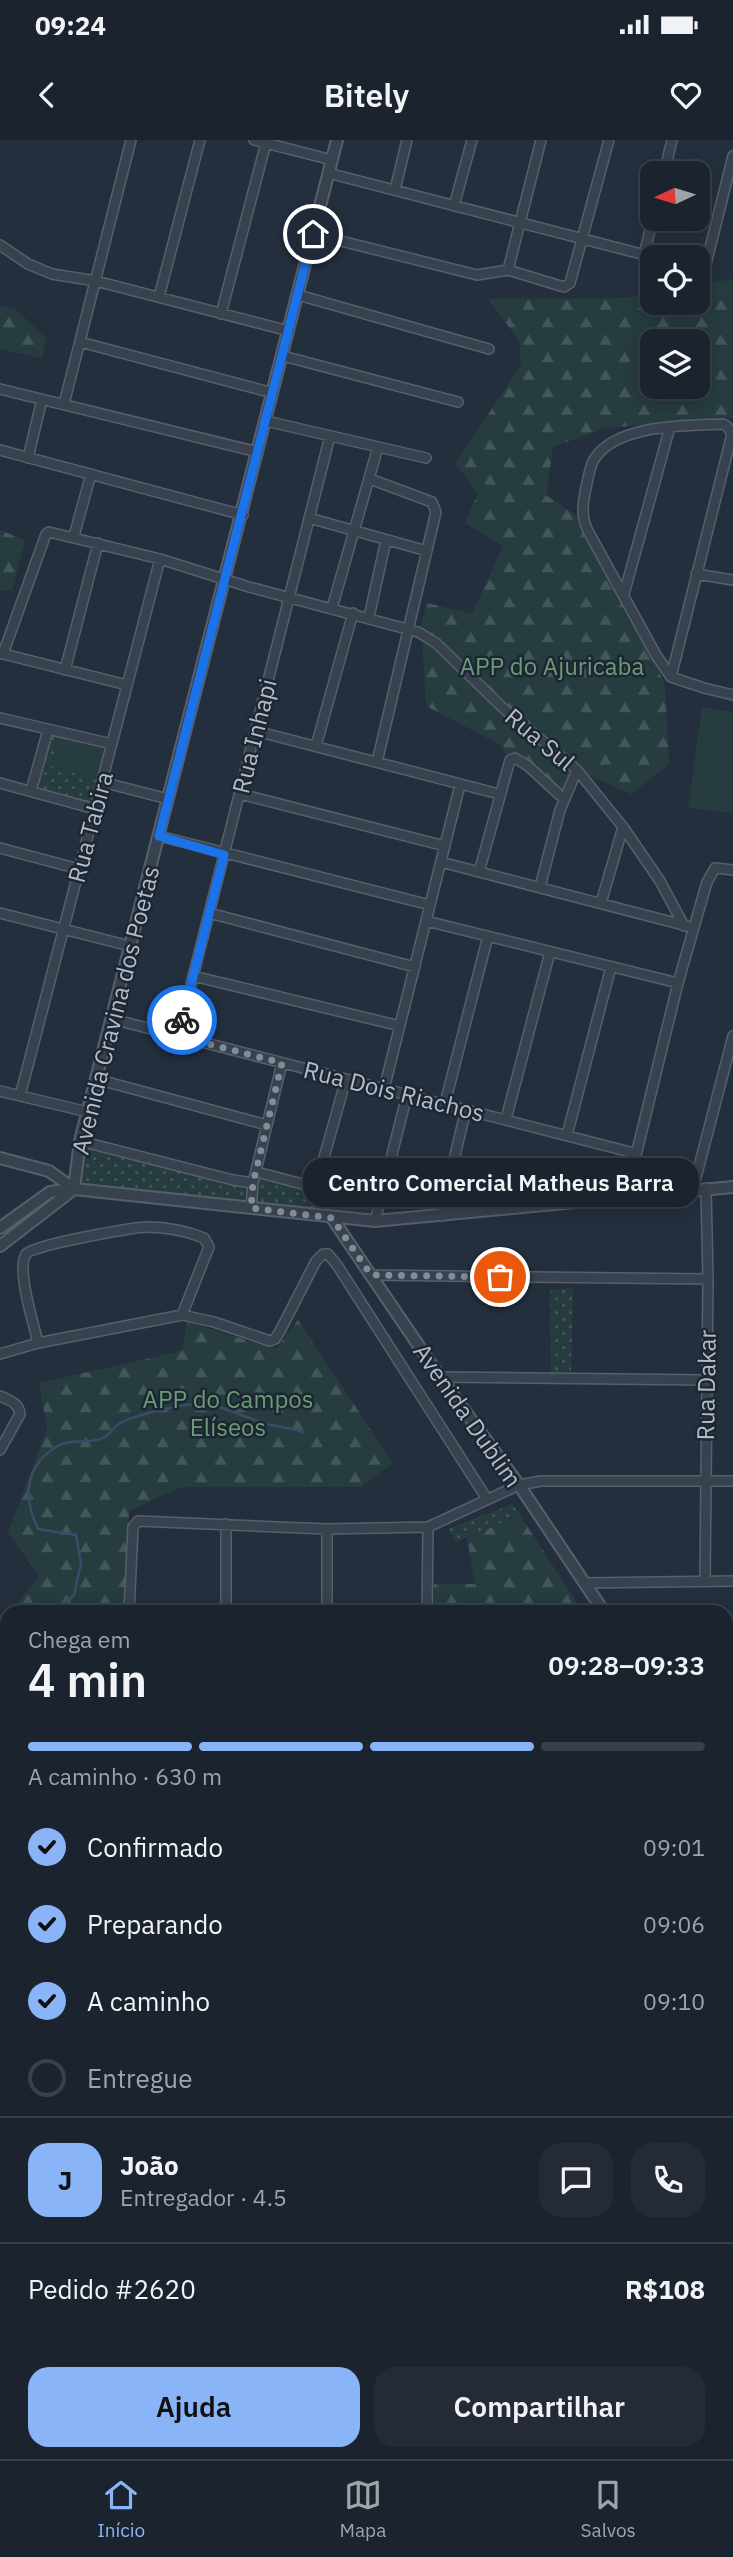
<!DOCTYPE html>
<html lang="pt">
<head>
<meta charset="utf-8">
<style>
  body { margin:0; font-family:"IBM Plex Sans",sans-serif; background:#242b36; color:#f1f3f6; height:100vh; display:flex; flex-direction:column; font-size:26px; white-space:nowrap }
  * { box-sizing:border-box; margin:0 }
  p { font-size:23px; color:#a0a4aa }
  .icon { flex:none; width:38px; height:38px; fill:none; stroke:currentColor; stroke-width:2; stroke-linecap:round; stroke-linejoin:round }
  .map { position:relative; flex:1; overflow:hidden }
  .side { position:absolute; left:0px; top:1465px; width:733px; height:856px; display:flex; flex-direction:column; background:#1b232e; border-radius:21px 21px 0 0; box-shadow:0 4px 18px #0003,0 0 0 2px #39404a }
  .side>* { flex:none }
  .needle { width:46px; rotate:266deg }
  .buttons { position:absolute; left:640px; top:21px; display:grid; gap:14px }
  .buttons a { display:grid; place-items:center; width:70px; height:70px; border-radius:14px; background:#1b232e; box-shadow:0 4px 18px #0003,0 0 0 2px #39404a; font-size:35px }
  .pin { position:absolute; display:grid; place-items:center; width:60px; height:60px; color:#fff; margin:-30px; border:4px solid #fff; border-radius:50%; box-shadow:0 2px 7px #0007 }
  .courier { position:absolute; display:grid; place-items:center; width:70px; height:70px; margin:-35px; border:5px solid #1a73e8; border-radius:50%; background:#fff; color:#222; box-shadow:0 2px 9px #0007 }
  .bubble { position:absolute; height:49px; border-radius:21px; background:#1b232e; box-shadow:0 4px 18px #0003,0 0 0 2px #39404a; font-size:23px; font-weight:600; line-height:49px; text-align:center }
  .summary em { font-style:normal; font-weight:600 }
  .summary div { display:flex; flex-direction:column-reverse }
  .summary { display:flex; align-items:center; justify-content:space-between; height:119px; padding:0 28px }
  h1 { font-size:46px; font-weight:600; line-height:52px }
  .bar { display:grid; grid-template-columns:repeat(4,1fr); gap:10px 7px; align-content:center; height:84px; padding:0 28px }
  .bar i { height:9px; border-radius:5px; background:#39404a }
  .bar .current { background:#8ab4f8 }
  .bar p { grid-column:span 4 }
  .line { display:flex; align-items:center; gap:18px; padding:0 28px; border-top:2px solid #39404a }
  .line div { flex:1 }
  .round { display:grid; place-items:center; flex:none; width:74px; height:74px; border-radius:21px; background:#242b36 }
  ol { padding:0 28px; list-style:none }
  li { display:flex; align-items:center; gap:21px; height:77px }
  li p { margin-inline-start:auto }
  li .icon { padding:7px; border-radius:50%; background:#8ab4f8; color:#111; stroke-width:4 }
  li:last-child { color:#a0a4aa }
  li i { width:38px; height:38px; border:4px solid #39404a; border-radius:50% }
  .button { display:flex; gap:14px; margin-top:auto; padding:14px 28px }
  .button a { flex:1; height:80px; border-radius:21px; background:#8ab4f8; color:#111; font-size:28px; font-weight:600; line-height:80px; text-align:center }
  .button a+a { background:#242b36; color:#f1f3f6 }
  .status { display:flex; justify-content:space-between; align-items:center; height:49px; padding:0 35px; background:#1b232e; direction:ltr }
  .status svg { height:19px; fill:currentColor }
  header { display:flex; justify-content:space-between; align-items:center; height:91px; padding:0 28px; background:#1b232e; font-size:32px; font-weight:600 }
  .dock { display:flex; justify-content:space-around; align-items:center; height:98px; border-top:2px solid #39404a; background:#1b232e; font-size:19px; color:#a0a4aa }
  .dock a { display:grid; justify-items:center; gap:4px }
  .dock .current { color:#8ab4f8 }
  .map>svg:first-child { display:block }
  .green { fill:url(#green-dots) }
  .forest { fill:url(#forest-firs); fill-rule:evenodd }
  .pitch { fill:#263c3f }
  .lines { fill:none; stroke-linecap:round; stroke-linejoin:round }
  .stream { stroke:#394c67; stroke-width:2.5 }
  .minor-casing { stroke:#565f6c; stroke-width:12 }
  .tertiary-casing { stroke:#565f6c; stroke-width:14 }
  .minor { stroke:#38414e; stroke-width:9 }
  .tertiary { stroke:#38414e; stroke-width:10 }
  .done { stroke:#828b98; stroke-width:7; stroke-dasharray:0 12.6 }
  .route { stroke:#1a73e8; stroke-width:9 }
  .labels { text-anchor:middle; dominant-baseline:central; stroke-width:5; stroke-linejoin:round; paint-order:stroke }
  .park-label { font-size:24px; fill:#6b9a76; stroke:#1d2633 }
  .street-label { font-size:24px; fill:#b4bcc9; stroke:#1d2633 }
</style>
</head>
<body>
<div class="status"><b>09:24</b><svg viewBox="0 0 49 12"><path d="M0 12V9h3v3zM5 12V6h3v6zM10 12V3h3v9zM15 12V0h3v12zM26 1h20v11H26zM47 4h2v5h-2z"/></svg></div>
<header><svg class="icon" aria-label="back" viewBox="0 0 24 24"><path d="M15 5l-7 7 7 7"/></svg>Bitely<svg class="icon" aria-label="heart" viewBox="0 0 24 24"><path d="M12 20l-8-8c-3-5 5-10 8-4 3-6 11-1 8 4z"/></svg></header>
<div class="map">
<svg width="733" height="2319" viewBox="0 0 733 2319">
  <defs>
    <pattern id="green-dots" width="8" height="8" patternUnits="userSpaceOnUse" patternTransform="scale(1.75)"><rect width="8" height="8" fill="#263c3f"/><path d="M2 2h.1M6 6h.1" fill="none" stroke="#435659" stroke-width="1.8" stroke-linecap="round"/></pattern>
    <pattern id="forest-firs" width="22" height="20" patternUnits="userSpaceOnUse" patternTransform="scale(1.75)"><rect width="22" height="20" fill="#263c3f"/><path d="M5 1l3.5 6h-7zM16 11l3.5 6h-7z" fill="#435659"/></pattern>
  </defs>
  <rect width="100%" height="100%" fill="#242f3e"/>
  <path class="green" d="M 48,590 L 112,604 L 95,669 L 31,651 Z
    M 80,1007 L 251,1047 L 254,1035 L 371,1067 L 369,1075 L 250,1060 L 249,1065 L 71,1043 Z
    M 573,1148 L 571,1234 L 551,1234 L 550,1150 Z
    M 512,1364 L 520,1375 L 456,1402 L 448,1389 Z"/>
  <path class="forest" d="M 733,139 L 733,278 L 605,288 L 553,307 L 546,355 L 584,381 L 665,544 L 669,624 L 631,654 L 577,630 L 564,659 L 528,626 L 510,620 L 499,604 L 426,566 L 421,485 L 427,463 L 472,474 L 503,406 L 465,383 L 478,353 L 455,323 L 521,226 L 519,201 L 489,159 L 622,158 L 653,153 L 653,163 L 698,163 L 698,145 ZM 653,201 L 698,201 L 698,247 L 653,247 Z
    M 0,166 L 15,169 L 46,198 L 42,218 L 0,209 Z
    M 0,390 L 25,400 L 12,450 L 0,451 Z
    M 298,1180 L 393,1323 L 361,1347 L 181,1347 L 129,1371 L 125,1472 L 11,1472 L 39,1435 L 8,1393 L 47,1289 L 39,1243 L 182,1211 L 187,1182 L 276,1209 Z
    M 520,1375 L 583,1472 L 433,1472 L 434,1444 L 475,1444 L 467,1398 Z
    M 7,1478 L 7,1560 L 4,1563 L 0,1578 L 0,1487 Z
    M 0,1717 L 7,1723 L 7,2127 L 0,2128 Z
    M 726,2084 L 733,2084 L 733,2166 L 726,2112 Z"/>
  <path class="pitch" d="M 702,567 L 733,572 L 733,673 L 688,668 Z
    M 59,596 L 104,609 L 97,640 L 51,626 Z"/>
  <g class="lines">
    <path class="stream" d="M 458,1466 L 459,1472
      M 55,1472 L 74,1455 L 81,1423 L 76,1395 L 38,1389 C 25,1362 23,1333 49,1312 C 53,1309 57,1305 62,1304 C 75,1299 91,1304 103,1298 C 110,1295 113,1287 119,1284 C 130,1276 183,1264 196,1264 C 221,1263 244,1278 267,1284 C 279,1287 291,1288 303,1292
      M 0,1516 L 7,1511
      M 0,1810 L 6,1843 L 3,1891"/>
    <defs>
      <path id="minor" d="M 254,0 L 332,20
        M 328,33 L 653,117
        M 664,33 L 672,0
        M 395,50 L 407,0
        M 454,66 L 472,0
        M 313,94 L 477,135 L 508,130 L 564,147 L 570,143 L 609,0
        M 0,105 L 28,124 L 52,134 L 96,141 L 289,191
        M 644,115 L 653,78
        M 698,128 L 706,124 L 733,16
        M 508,130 L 541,0
        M 298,155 L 489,209
        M 159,157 L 200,0
        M 221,174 L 266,3
        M 80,202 L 273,253
        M 283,216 L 458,262
        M 0,249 L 258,312
        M 64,264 L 131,0
        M 266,281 L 426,318
        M 0,310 L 243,375
        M 28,318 L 42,259
        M 370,339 L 432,362 L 436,372 L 377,622
        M 309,378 L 427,411
        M 74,396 L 91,334
        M 696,434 L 733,440
        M 624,454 L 670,287
        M 332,468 L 378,307
        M 369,477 L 386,400
        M 0,513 L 127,545
        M 3,514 L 46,394 L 49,392 L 160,419 L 249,447 L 418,492 L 436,503 L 503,568 L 577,630 L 623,687 L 660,741 L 684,786
        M 65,530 L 98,403
        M 671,537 L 732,294 L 727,286 L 723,284 C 686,286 618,284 595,318 C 590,325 589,335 587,343 C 583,361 580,374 588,391 L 656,515 L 671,537 L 704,548 L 733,555
        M 0,578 L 112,604
        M 256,591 L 499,654
        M 316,606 L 353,473
        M 102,642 L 168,659
        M 0,643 L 95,669
        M 31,651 L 48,590
        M 240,654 L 445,706
        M 159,696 L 430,765
        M 0,708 L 79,729
        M 441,722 L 687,786
        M 479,732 L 510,620 L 515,618 L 528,626 L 564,659
        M 540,747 L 560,670 L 577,630
        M 601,763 L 623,687
        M 0,773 L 130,806
        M 209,773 L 415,827
        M 426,781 L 678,843
        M 193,836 L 400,886
        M 112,879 L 634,1013
        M 178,896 L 330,296
        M 96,939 L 267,985
        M 384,949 L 460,645
        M 0,951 L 88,972
        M 20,956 L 160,419
        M 445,963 L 488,796
        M 506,979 L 550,812
        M 567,995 L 611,827
        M 80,1001 L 233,1040 L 253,1043 L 282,923
        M 257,1032 L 378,1064
        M 451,1033 L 561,1062
        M 384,1045 L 445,1058
        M 316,1046 L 346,939
        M 693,1049 L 733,896
        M 626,1056 L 678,843 L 707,742 L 715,728 L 733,730
        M 251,1068 L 253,1043
        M 443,1076 L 445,1058 L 466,969
        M 375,1081 L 407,955
        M 371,1135 L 708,1139
        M 38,1203 C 34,1184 16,1130 26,1114 C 32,1105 131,1088 146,1087 C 165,1087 187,1091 204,1098 L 209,1107 L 182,1175
        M 0,1214 L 38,1203 L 182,1175 L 214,1182 L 270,1201 L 275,1199 L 280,1191 L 316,1121 L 323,1114 L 328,1114 L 337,1125 L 487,1359
        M 440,1237 L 706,1240
        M 0,1256 C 9,1260 19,1263 20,1274 L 0,1310
        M 705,1441 L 708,1139 L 706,1048
        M 584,1443 L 733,1441
        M 129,1472 L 133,1387 L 138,1381 L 327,1389 L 428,1387 L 519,1345 L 541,1341 L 733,1341
        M 226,1472 L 226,1384
        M 327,1472 L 327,1389
        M 427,1472 L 428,1387
        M 726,1646 L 733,1646
        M 726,1746 L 733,1746
        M 726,2242 L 733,2242
        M 508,2314 L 508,2319
        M 23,2319 L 23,2314
        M 121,2319 L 121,2314
        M 223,2319 L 223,2314
        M 325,2319 L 325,2314"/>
      <path id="tertiary" d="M 0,1018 L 49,1031 L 74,1049
        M 74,1049 L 80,1001 L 337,0
        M 332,1078 L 440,1237 L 519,1345 L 604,1472
        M 0,1088 L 50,1052 L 74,1049 L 375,1081 L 733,1047
        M 0,1106 L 74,1049
        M 726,1849 L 733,1849
        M 610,2319 L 610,2314"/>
    </defs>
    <use href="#minor" class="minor-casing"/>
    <use href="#tertiary" class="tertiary-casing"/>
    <use href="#minor" class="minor"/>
    <use href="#tertiary" class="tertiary"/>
  </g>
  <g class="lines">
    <path class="done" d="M 182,880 L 178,896 L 282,923 L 253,1043 L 251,1068 L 332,1078 L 371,1135 L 500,1137"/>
    <path class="route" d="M 182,880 L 224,715 L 159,696 L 313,94"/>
  </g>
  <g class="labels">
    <g class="park-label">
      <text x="552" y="526">APP do Ajuricaba</text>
      <text x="228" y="1259">APP do Campos<tspan x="228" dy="28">Elíseos</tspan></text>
    </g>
    <g class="street-label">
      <text transform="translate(254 596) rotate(-76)">Rua Inhapi</text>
      <text transform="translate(540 599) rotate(40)">Rua Sul</text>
      <text transform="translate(90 687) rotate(-75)">Rua Tabira</text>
      <text transform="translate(115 870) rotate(-76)">Avenida Cravina dos Poetas</text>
      <text transform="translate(394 951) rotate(14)">Rua Dois Riachos</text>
      <text transform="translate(706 1245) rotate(-89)">Rua Dakar</text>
      <text transform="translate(468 1275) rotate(55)">Avenida Dublim</text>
    </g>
  </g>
</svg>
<div class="buttons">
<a><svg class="needle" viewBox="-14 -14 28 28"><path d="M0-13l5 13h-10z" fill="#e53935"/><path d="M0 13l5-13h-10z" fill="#a0a4aa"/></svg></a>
<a><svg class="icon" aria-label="locate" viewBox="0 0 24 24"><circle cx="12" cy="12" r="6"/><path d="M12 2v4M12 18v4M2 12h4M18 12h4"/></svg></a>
<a><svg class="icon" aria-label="layers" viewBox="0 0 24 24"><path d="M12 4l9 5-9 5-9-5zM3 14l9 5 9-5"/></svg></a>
</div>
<div class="pin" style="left:500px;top:1137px;background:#ea580c"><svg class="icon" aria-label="bag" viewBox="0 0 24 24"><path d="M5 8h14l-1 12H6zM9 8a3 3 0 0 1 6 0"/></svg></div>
<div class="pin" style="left:313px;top:94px;background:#1f2937"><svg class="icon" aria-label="home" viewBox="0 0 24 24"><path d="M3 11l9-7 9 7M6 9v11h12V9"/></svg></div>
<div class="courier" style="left:182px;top:880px"><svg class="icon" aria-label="bike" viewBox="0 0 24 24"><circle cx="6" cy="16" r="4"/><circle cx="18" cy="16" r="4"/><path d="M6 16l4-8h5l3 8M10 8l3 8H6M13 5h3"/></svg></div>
<div class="bubble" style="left:303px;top:1018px;width:396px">Centro Comercial Matheus Barra</div>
<section class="side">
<div class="summary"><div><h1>4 min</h1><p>Chega em</p></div><em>09:28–09:33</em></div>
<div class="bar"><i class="current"></i><i class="current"></i><i class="current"></i><i></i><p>A caminho · 630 m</p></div>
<ol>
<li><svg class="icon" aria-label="check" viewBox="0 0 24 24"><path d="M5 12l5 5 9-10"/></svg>Confirmado<p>09:01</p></li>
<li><svg class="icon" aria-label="check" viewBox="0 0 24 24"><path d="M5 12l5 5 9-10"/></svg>Preparando<p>09:06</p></li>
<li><svg class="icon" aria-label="check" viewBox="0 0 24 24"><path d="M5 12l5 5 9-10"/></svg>A caminho<p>09:10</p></li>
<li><i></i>Entregue</li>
</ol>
<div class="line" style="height:126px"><b class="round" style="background:#8ab4f8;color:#111">J</b><div><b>João</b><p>Entregador · 4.5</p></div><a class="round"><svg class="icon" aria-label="chat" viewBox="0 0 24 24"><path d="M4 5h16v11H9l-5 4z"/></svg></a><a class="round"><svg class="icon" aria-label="phone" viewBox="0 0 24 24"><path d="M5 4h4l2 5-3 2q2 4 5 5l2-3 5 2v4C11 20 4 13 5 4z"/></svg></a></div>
<div class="line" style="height:91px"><div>Pedido #2620</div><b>R$108</b></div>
<div class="button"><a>Ajuda</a><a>Compartilhar</a></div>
</section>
</div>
<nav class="dock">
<a class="current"><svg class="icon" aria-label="home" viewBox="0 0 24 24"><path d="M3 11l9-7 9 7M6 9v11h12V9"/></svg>Início</a>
<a><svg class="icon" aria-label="map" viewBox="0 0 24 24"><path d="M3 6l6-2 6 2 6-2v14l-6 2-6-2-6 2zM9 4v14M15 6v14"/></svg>Mapa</a>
<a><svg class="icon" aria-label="saved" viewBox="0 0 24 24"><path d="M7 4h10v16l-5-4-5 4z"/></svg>Salvos</a>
</nav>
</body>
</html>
